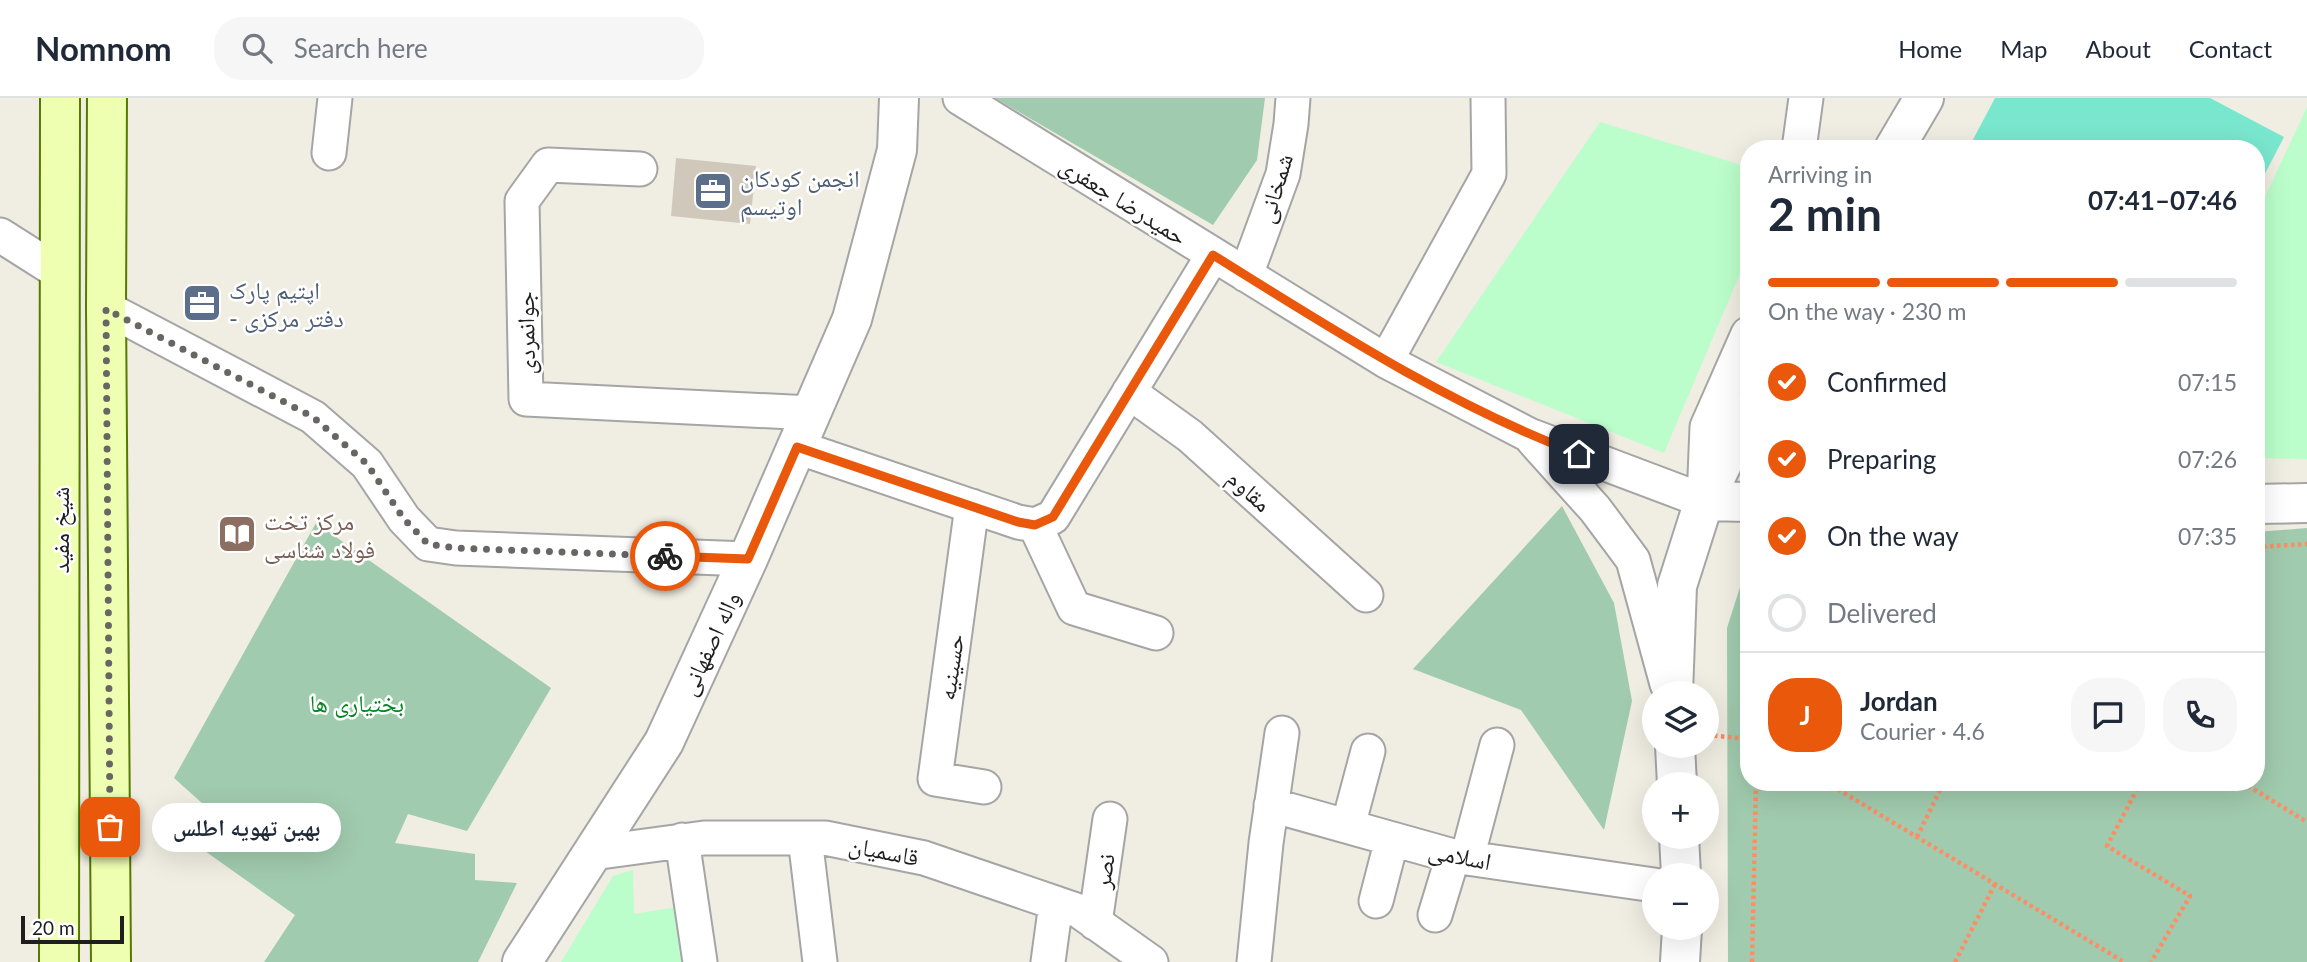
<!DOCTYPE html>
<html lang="en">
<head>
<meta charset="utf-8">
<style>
  body { margin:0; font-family:Lato,"Noto Naskh Arabic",sans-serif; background:#f6f6f7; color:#1f2937; height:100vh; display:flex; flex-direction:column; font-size:26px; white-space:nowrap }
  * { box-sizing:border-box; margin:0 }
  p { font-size:23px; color:#747a83 }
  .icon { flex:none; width:38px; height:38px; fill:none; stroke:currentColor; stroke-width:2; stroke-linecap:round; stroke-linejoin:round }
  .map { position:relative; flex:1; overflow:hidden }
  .panel { position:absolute; left:1740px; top:42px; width:525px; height:651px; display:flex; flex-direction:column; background:#fff; border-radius:28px; box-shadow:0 7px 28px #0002 }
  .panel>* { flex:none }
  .fabs { position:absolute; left:1642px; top:583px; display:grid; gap:14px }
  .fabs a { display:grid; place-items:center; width:77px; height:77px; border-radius:50%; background:#fff; box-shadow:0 7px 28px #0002; font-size:35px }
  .scale { position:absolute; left:21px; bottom:18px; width:103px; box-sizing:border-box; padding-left:7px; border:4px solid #1e1e1e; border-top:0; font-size:19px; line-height:24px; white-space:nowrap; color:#1e1e1e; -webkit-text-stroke:5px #fff; paint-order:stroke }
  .pin { position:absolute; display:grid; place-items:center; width:60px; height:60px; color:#fff; margin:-30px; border-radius:14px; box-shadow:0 4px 10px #0006 }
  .courier { position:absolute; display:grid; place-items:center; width:70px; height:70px; margin:-35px; border:5px solid #ea580c; border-radius:50%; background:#fff; color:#222; box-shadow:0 2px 9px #0007 }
  .bubble { position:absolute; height:49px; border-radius:24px; background:#fff; box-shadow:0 7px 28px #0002; font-size:23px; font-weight:700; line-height:49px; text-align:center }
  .head em { font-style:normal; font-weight:700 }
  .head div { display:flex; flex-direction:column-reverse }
  .head { display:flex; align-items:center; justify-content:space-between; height:119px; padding:0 28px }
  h1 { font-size:46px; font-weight:700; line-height:52px }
  .bar { display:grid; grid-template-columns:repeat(4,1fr); gap:10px 7px; align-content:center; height:84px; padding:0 28px }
  .bar i { height:9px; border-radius:5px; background:#e0e1e3 }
  .bar .active { background:#ea580c }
  .bar p { grid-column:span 4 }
  .line { display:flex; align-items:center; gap:18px; padding:0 28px; border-top:2px solid #e0e1e3 }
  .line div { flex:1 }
  .round { display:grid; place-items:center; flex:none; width:74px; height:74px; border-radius:28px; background:#f6f6f7 }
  ol { padding:0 28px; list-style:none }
  li { display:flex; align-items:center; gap:21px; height:77px }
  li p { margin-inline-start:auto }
  li .icon { padding:7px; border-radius:50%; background:#ea580c; color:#fff; stroke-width:4 }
  li:last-child { color:#747a83 }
  li i { width:38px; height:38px; border:4px solid #e0e1e3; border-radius:50% }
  header { display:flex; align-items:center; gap:42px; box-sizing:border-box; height:98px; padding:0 35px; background:#fff; border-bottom:2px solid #e0e1e3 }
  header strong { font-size:33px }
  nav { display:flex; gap:38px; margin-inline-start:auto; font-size:24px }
  .search { width:490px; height:63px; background:#f6f6f7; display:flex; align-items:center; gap:18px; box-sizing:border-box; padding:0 24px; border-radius:28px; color:#747a83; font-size:26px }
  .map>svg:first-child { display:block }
  .cemetery { fill:#a1cbae }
  .park { fill:#bbfecb }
  .pitch { fill:#79e7ce }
  .building { fill:#d0c8bb }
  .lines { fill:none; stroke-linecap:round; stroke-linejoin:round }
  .minor-casing { stroke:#a5a5a5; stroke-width:37 }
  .tertiary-casing { stroke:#a5a5a5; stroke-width:42 }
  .secondary-casing { stroke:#587900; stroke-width:42 }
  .path { stroke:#ff8d64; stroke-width:4.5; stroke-dasharray:3.5 3.5; stroke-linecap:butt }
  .minor { stroke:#fff; stroke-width:33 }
  .tertiary { stroke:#fff; stroke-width:38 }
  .secondary { stroke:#eeffb1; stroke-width:38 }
  .done { stroke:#686663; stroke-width:7; stroke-dasharray:0 12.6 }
  .route { stroke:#ea580c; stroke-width:9 }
  .labels { text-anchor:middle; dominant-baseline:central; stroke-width:5; stroke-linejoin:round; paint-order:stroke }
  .service-label { font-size:24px; fill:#4e5e75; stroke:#fff; text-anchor:start }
  .street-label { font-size:24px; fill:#1e1e1e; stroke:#fff }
  .education-label { font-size:24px; fill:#785e54; stroke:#fff; text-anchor:start }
  .park-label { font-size:24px; fill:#018622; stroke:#fff }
</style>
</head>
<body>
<header>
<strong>Nomnom</strong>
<div class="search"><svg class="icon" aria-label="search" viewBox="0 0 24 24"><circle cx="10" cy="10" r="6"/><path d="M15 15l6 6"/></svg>Search here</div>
<nav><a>Home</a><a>Map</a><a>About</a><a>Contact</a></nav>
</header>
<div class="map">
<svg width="2307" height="864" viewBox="0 0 2307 864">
  <rect width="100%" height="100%" fill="#f0ede2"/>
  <path class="cemetery" d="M 995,0 L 1265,0 L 1257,62 L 1213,127 Z
    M 1562,408 L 1614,505 L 1632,603 L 1604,732 L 1521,612 L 1413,571 Z
    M 316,425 L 551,590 L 467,733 L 408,716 L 395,745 L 475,756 L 475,782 L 517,785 L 478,864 L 264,864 L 295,817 L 188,741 L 203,706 L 174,680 Z
    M 2307,430 L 2307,864 L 1728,864 L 1727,530 L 1748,464 L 1748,684 L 2256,684 L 2256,434 Z"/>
  <path class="park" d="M 2307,9 L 2307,361 L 2256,360 L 2256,118 Z
    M 1600,24 L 1748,69 L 1748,157 L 1664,355 L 1436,264 Z
    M 633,772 L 634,816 L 682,808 L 689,864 L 561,864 L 613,778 Z"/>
  <path class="pitch" d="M 1995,0 L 2210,0 L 2284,39 L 2256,93 L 2256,51 L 1968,51 Z"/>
  <path class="building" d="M 676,60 L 756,68 L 750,126 L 671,118 Z"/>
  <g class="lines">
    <defs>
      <path id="minor" d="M 960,0 L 1386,263 L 1529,337 L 1704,403 L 1707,329 L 1748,236
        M 1799,51 L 1806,0
        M 329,55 L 335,0
        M 640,71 L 548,67 L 522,103 L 526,301 L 811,315
        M 0,137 L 60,175
        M 1246,177 L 1283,76 L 1291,26 L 1293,0
        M 106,210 L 313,319 L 367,366 L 404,421 L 428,446 L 456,450 L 748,461
        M 1386,263 L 1489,76 L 1488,0
        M 1129,294 L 1190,338 L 1366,497
        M 1533,342 L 1595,411 L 1633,462 L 1667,586
        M 797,349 L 1018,424 L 1035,427
        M 972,408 L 935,681 L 984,689
        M 1035,427 L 1053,419 L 1213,157
        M 1035,427 L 1074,510 L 1156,535
        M 1271,707 L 1453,758 L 1654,787
        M 1348,728 L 1368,653
        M 805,740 L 820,864
        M 682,742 L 700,864
        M 593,755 L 704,740 L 825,740 L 924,760 L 1079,813 L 1151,864
        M 1467,760 L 1497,647
        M 1376,803 L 1392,741
        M 1435,817 L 1453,758
        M 1095,825 L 1110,721
        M 1048,864 L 1056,805
        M 1254,864 L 1266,745 L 1282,635"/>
      <path id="tertiary" d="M 1894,51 L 1924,0
        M 1704,403 L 1748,404
        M 2256,406 L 2307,405
        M 1673,595 L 1677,488 L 1704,403 L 1748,313
        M 1675,648 L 1677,686
        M 1679,738 L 1681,777
        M 522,864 L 664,644 L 748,461 L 852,221 L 897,52 L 899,0
        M 1680,864 L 1682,830"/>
      <path id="secondary" d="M 107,0 L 106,210 L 111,864
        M 59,864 L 60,0"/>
    </defs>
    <use href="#minor" class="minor-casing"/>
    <use href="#tertiary" class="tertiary-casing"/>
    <use href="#secondary" class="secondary-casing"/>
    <path class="path" d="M 2256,449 L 2307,446
      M 2256,468 L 2266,448
      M 1707,637 L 1748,641
      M 1826,684 L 2124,864
      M 2141,684 L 2107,748 L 2190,798 L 2151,864
      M 2242,684 L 2307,724
      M 1917,739 L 1944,684
      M 1752,864 L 1756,684
      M 1955,864 L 1995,786"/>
    <use href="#minor" class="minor"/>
    <use href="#tertiary" class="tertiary"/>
    <use href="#secondary" class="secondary"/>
  </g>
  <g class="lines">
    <path class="done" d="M 110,729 L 106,211 L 313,319 L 367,366 L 404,421 L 428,446 L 456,450 L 665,458"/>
    <path class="route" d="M 665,458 L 748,461 L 797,349 L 1018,424 L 1035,427 L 1053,419 L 1213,157 C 1330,230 1449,307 1579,356"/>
  </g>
  <defs>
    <symbol id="office-square" viewBox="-11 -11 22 22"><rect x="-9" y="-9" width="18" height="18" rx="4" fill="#5c6f8a" stroke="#fff"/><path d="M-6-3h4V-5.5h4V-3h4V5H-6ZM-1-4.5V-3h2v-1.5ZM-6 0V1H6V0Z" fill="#fff"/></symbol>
    <symbol id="library-square" viewBox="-11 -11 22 22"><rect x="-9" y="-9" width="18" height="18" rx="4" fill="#8d6e63" stroke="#fff"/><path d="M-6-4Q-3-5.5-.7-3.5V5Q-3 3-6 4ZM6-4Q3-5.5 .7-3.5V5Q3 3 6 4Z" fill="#fff"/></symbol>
  </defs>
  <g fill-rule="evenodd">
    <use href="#office-square" x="691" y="71" width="44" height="44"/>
    <use href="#office-square" x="180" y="183" width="44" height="44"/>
    <use href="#library-square" x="215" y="414" width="44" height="44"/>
  </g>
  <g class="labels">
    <g class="service-label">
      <text x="740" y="79">انجمن کودکان<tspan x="740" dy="28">اوتیسم</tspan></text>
      <text x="229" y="191">اپتیم پارک<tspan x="229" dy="28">- دفتر مرکزی</tspan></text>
    </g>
    <g class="street-label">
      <text transform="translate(1274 90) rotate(-73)">شمخانی</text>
      <text transform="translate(1124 102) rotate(32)">حمیدرضا جعفری</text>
      <text transform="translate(525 235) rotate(-91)">جوانمردی</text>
      <text transform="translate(1250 392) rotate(42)">مقاوم</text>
      <text transform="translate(59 432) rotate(-90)">شیخ مفید</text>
      <text transform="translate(709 545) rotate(-65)">واله اصفهانی</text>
      <text transform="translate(950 569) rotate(-82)">حسینیه</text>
      <text transform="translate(884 752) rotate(11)">قاسمیان</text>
      <text transform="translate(1460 757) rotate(11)">اسلامی</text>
      <text transform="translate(1103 773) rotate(-82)">نصر</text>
    </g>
    <g class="education-label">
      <text x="264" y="422">مرکز تخت<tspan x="264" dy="28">فولاد شناسی</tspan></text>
    </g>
    <g class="park-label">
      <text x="357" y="604">بختیاری ها</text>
    </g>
  </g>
</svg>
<div class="fabs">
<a><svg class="icon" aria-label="layers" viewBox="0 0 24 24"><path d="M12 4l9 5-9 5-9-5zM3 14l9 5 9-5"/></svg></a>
<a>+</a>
<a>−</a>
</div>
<div class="scale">20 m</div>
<div class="pin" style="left:110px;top:729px;background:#ea580c"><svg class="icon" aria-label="bag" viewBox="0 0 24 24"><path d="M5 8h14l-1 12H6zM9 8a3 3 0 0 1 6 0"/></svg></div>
<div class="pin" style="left:1579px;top:356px;background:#1f2937"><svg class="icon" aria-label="home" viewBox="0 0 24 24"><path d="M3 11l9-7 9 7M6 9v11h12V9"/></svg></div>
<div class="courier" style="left:665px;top:458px"><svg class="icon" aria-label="bike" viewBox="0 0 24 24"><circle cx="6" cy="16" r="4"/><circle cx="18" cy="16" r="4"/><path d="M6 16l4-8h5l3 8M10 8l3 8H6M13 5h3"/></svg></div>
<div class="bubble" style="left:152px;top:705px;width:189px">بهین تهویه اطلس</div>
<section class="panel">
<div class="head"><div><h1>2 min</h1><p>Arriving in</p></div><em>07:41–07:46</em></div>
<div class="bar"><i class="active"></i><i class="active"></i><i class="active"></i><i></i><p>On the way · 230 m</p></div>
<ol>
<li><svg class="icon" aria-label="check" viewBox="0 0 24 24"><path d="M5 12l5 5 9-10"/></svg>Confirmed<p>07:15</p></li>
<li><svg class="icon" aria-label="check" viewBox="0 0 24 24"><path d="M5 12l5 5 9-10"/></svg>Preparing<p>07:26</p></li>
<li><svg class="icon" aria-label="check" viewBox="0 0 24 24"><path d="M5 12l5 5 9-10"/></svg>On the way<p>07:35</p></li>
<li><i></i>Delivered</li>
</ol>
<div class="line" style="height:126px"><b class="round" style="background:#ea580c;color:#fff">J</b><div><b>Jordan</b><p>Courier · 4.6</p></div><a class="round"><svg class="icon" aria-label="chat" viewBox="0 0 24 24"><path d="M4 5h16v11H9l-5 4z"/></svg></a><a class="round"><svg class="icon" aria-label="phone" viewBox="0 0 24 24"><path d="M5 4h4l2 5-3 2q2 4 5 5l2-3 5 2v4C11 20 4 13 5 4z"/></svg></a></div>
</section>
</div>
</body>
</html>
